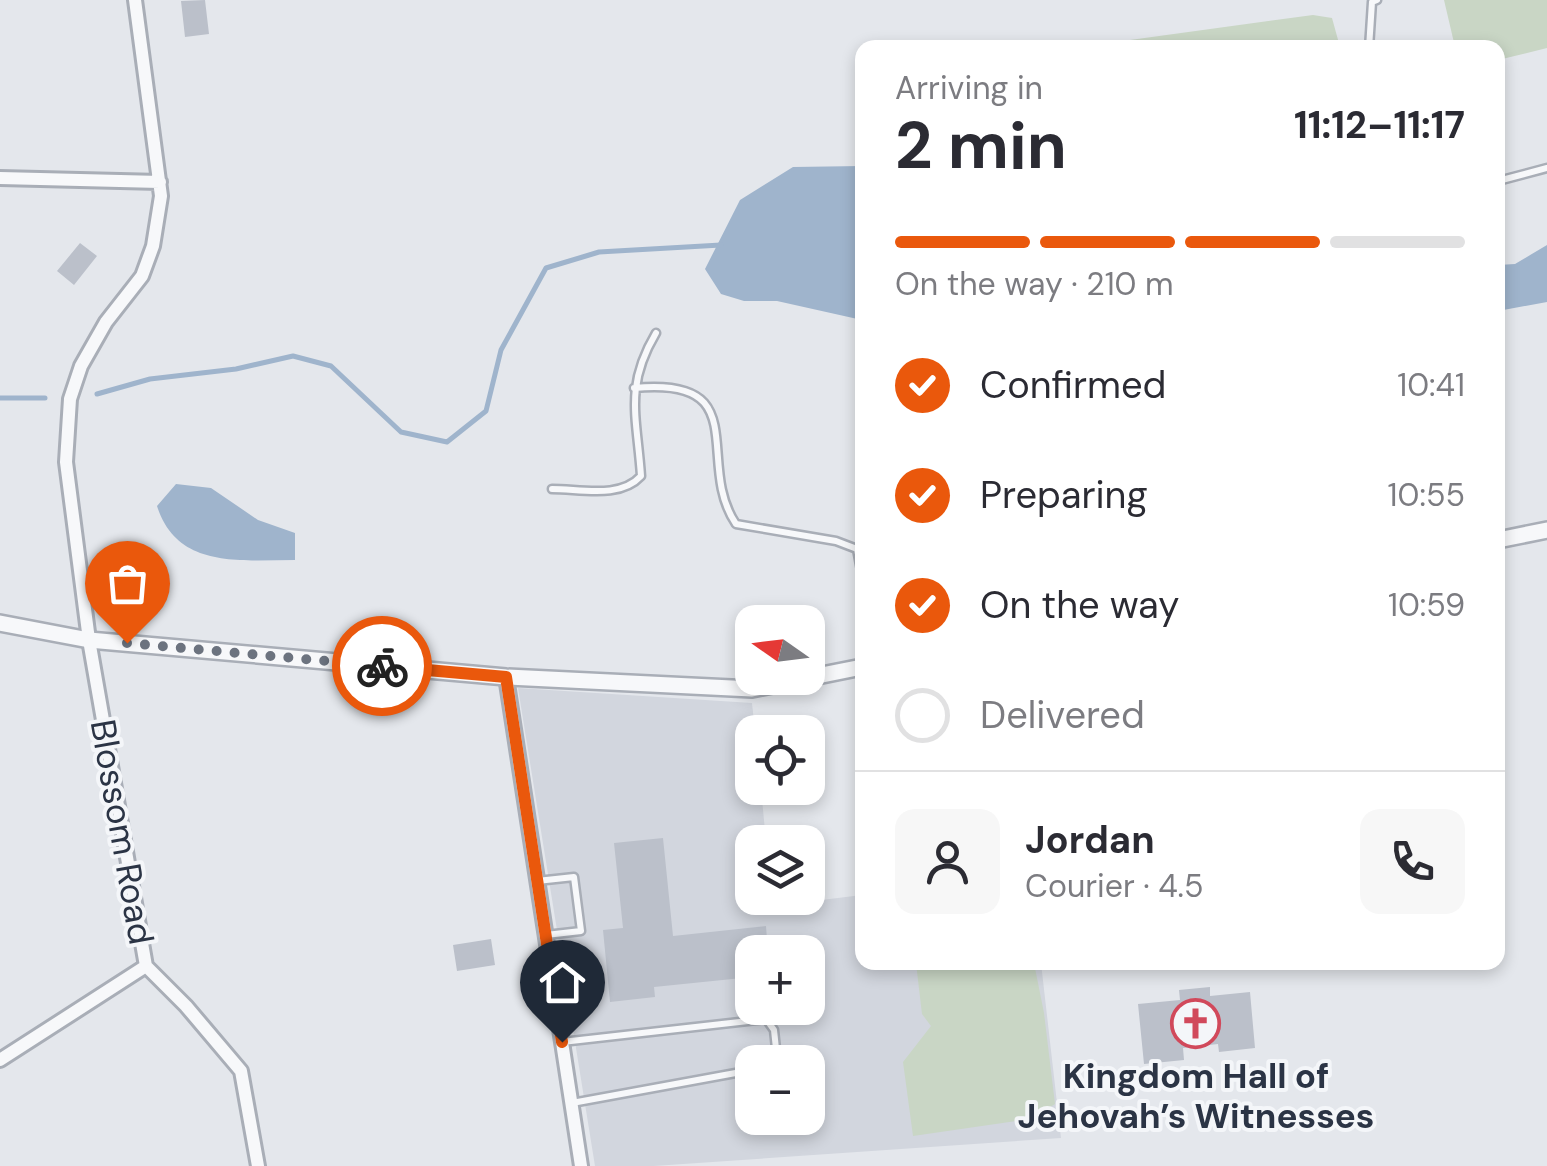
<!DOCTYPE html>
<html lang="en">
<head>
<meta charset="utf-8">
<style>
  body { margin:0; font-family:"DM Sans",sans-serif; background:#f7f7f7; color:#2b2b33; height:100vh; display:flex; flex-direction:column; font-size:38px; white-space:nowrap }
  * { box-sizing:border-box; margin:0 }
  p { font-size:32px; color:#7c7c81 }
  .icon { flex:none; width:55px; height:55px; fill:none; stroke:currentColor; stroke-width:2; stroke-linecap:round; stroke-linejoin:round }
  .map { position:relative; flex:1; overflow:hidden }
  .sheet { position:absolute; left:855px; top:40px; width:650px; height:930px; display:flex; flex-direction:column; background:#fff; border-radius:20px; box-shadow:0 5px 15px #0003 }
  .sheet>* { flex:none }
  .needle { width:65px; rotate:284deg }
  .buttons { position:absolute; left:735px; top:605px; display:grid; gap:20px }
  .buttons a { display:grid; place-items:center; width:90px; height:90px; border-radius:20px; background:#fff; box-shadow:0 5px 15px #0003; font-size:50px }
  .pin { position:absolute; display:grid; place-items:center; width:85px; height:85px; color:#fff; margin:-102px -42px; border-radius:50% 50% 50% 0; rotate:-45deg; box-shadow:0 0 10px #0007 }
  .pin .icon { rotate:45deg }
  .courier { position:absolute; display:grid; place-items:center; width:100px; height:100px; margin:-50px; border:8px solid #ea580c; border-radius:50%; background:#fff; color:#222; box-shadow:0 2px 12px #0007 }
  .headline em { font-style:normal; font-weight:700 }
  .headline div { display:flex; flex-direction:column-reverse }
  .headline { display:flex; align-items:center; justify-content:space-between; height:170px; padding:0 40px }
  h1 { font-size:65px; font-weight:700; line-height:75px }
  .bar { display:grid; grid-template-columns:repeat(4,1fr); gap:15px 10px; align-content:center; height:120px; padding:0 40px }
  .bar i { height:12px; border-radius:8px; background:#e1e1e2 }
  .bar .selected { background:#ea580c }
  .bar p { grid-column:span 4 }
  .line { display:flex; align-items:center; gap:25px; padding:0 40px; border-top:2px solid #e1e1e2 }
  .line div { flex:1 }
  .round { display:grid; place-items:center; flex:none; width:105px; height:105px; border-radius:20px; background:#f7f7f7 }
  ol { padding:0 40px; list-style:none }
  li { display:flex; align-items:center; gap:30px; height:110px }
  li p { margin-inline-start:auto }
  li .icon { padding:10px; border-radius:50%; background:#ea580c; color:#fff; stroke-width:4 }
  li:last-child { color:#7c7c81 }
  li i { width:55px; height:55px; border:5px solid #e1e1e2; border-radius:50% }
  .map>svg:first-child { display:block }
  .built { fill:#d2d6de; fill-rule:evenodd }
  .green { fill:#c9d6c5 }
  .water { fill:#9fb4cc }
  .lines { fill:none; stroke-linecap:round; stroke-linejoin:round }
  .stream { stroke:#9fb4cc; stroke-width:5 }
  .building { fill:#bbc0ca }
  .service-casing { stroke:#a9aeb7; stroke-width:11 }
  .minor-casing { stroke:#a9aeb7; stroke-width:18 }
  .tertiary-casing { stroke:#a9aeb7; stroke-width:20 }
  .service { stroke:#f7f8fa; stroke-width:6 }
  .minor { stroke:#f7f8fa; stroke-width:12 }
  .tertiary { stroke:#f7f8fa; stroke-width:15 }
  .done { stroke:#6c737f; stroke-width:10; stroke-dasharray:0 18 }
  .route { stroke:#ea580c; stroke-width:12 }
  .labels { text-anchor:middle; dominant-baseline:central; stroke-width:8; stroke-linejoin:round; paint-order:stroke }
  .street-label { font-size:35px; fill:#2b3445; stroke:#f4f6f9 }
  .poi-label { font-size:35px; font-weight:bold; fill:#2b3445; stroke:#f4f6f9 }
</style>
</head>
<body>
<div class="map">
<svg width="1547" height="1166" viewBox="0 0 1547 1166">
  <rect width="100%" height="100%" fill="#e4e7ec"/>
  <path class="built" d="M 518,688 L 752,703 L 755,732 L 752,732 L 752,788 L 761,788 L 766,842 L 752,842 L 752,898 L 772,898 L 773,906 L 862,895 L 862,962 L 1041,963 L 1061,1138 L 654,1166 L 595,1166 ZM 752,952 L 808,952 L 808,1008 L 752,1008 ZM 752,1062 L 808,1062 L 808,1118 L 752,1118 Z"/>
  <path class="green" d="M 1444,0 L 1547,0 L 1547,48 L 1498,60 L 1498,48 L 1455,47 Z
    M 1313,15 L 1332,18 L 1340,47 L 1127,47 L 1130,40 Z
    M 916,963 L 1034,963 L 1044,1013 L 1055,1104 L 1031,1119 L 913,1136 L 903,1062 L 931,1026 L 922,1014 Z"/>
  <path class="water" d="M 862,166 L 862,320 L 777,301 L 744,301 L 721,294 L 705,269 L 740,200 L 793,167 Z
    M 1547,245 L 1547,302 L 1498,311 L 1498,265 L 1515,264 Z
    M 176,484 L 211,488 L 258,520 L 295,533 L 295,560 C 240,560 177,569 157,506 Z"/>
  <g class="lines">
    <path class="stream" d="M 97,394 L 150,379 L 236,369 L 293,356 L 331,366 L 401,432 L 447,442 L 486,411 L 501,350 L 546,268 L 599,252 L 721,245
      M 0,398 L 45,398"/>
  </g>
  <path class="building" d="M 205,0 L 209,34 L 185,37 L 181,1 Z
    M 80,243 L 97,256 L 74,285 L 57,271 Z
    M 663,838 L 673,936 L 766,926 L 768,952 L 752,952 L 752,977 L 654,987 L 655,997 L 610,1002 L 603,930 L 623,928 L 614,843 Z
    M 491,939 L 495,965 L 457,971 L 453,945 Z
    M 1210,987 L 1210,996 L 1250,992 L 1255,1048 L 1219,1052 L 1218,1044 L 1183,1048 L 1184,1060 L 1144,1064 L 1138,1004 L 1180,1000 L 1179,990 Z"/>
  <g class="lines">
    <defs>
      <path id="service" d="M 1369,48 L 1372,2 L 1377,0
        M 1498,181 L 1547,168
        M 634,388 C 756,376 694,462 736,524 L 836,541 L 857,549 L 862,576
        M 552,489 C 581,489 620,499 641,476 C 637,417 624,387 656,333
        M 537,881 L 574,877 L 581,931 L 546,935
        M 562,1042 L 766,1019 L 774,1030 L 777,1058 L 773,1062
        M 572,1103 L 752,1070"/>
      <path id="minor" d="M 135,0 L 161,196 L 153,246 L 142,276 L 106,322 L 81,366 L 70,399 L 66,462 L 89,640 L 146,966 L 186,1006 L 241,1071 L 258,1166
        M 0,178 L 160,182
        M 506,677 L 581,1166
        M 0,1060 L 146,966"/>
      <path id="tertiary" d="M 1498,540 L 1547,530
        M 0,623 L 89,640 L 506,677 L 752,689 L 862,667"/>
    </defs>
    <use href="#service" class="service-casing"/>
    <use href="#minor" class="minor-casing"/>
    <use href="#tertiary" class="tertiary-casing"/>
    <use href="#service" class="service"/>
    <use href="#minor" class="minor"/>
    <use href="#tertiary" class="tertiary"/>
  </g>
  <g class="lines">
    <path class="done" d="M 127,643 L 382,666"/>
    <path class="route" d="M 382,666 L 506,677 L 562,1042"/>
  </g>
  <defs>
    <symbol id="church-ring" viewBox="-11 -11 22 22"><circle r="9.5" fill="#f4f6f9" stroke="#d1495b" stroke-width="1.5"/><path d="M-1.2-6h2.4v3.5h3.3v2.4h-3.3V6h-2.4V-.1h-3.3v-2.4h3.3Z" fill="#d1495b"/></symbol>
  </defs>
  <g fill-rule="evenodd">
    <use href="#church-ring" x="1168" y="996" width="55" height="55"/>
  </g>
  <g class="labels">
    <g class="street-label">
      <text transform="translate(122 832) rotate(80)">Blossom Road</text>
    </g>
    <g class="poi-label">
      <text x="1196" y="1076">Kingdom Hall of<tspan x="1196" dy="40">Jehovah’s Witnesses</tspan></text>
    </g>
  </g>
</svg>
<div class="buttons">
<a><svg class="needle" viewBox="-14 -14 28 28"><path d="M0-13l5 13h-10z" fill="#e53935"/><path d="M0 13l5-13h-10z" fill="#7c7c81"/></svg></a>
<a><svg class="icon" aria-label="locate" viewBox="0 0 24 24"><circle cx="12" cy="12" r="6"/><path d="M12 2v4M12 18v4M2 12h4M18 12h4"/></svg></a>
<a><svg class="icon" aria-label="layers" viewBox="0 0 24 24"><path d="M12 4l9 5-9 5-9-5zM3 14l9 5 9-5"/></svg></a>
<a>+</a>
<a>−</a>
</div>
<div class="pin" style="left:127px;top:643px;background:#ea580c"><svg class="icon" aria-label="bag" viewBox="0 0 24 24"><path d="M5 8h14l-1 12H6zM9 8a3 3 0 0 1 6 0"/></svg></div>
<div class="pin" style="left:562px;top:1042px;background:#1f2937"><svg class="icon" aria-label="home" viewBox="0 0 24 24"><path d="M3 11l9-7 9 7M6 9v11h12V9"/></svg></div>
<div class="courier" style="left:382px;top:666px"><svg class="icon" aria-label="bike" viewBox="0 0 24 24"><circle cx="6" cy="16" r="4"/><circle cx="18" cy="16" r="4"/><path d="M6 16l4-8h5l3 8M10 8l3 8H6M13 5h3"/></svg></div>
<section class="sheet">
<div class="headline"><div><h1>2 min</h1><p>Arriving in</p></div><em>11:12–11:17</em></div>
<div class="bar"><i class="selected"></i><i class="selected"></i><i class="selected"></i><i></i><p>On the way · 210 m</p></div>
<ol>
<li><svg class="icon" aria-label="check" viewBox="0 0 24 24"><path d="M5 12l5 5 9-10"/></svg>Confirmed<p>10:41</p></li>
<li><svg class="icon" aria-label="check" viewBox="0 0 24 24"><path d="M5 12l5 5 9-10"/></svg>Preparing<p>10:55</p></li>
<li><svg class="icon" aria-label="check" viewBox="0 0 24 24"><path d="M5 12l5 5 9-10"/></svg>On the way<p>10:59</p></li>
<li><i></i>Delivered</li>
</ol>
<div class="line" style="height:180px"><a class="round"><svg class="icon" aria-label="person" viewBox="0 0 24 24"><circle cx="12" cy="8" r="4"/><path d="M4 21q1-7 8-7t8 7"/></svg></a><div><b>Jordan</b><p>Courier · 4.5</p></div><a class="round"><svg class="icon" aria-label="phone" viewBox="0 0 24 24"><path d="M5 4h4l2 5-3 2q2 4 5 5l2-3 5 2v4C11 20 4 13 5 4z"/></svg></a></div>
</section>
</div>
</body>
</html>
